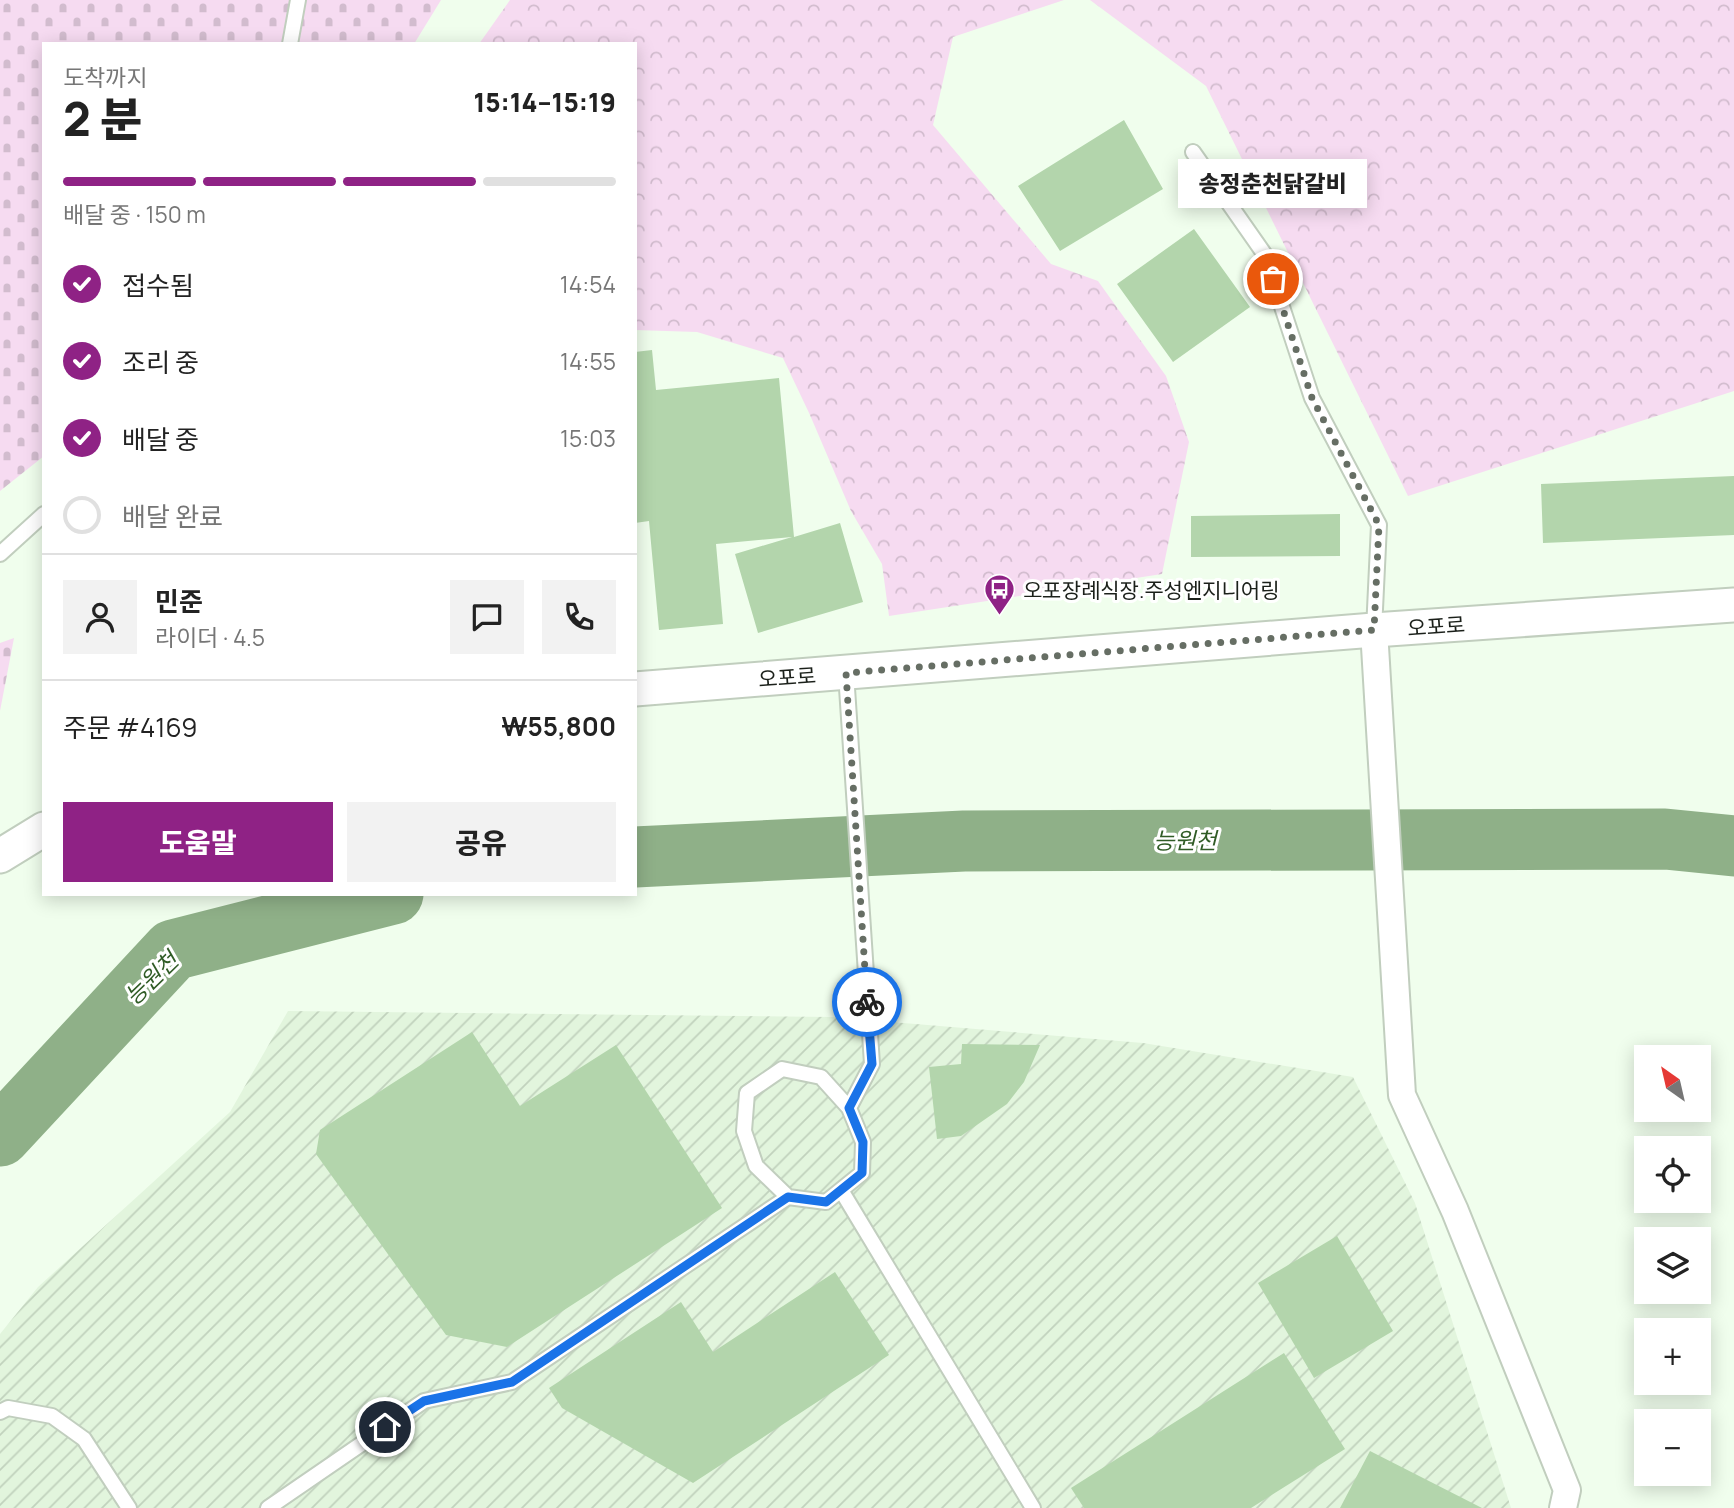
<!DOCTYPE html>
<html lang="ko">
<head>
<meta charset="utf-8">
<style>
  body { margin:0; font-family:Manrope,"Noto Sans KR",sans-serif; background:#f2f2f2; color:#222; height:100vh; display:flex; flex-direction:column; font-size:26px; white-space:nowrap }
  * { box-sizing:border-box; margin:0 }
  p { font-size:23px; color:#767676 }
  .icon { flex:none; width:38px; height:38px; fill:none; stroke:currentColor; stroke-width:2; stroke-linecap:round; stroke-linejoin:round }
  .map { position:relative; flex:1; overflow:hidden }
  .sheet { position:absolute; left:42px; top:42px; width:595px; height:854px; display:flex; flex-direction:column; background:#fff; border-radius:0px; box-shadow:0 4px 18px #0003 }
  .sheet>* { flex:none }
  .needle { width:46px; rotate:326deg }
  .tools { position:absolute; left:1634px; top:1045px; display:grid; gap:14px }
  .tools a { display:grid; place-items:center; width:77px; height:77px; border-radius:0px; background:#fff; box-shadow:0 4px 18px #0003; font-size:35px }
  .pin { position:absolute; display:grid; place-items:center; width:60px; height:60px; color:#fff; margin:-30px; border:4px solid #fff; border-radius:50%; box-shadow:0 2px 7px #0007 }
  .courier { position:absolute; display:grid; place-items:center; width:70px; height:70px; margin:-35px; border:5px solid #1a73e8; border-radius:50%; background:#fff; color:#222; box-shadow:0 2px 9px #0007 }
  .bubble { position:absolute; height:49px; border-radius:0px; background:#fff; box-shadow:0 4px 18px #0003; font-size:23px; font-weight:800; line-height:49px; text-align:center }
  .headline em { font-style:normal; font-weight:800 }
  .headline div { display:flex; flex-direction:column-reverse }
  .headline { display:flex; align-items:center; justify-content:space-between; height:119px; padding:0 21px }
  h1 { font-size:46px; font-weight:800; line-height:52px }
  .bar { display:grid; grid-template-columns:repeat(4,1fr); gap:10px 7px; align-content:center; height:84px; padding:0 21px }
  .bar i { height:9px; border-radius:5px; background:#e0e0e0 }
  .bar .selected { background:#8f2285 }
  .bar p { grid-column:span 4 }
  .line { display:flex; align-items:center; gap:18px; padding:0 21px; border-top:2px solid #e0e0e0 }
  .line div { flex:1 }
  .round { display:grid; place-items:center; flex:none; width:74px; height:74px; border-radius:0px; background:#f2f2f2 }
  ol { padding:0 21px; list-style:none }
  li { display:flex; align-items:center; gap:21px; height:77px }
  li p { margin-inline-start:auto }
  li .icon { padding:7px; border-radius:50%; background:#8f2285; color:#fff; stroke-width:4 }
  li:last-child { color:#767676 }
  li i { width:38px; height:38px; border:4px solid #e0e0e0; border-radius:50% }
  .cta { display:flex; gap:14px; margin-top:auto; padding:14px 21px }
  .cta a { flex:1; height:80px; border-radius:0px; background:#8f2285; color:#fff; font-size:28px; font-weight:800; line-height:80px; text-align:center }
  .cta a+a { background:#f2f2f2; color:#222 }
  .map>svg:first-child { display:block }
  .industrial { fill:url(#industrial-furrows) }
  .forest { fill:url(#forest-crowns) }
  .cemetery { fill:url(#cemetery-stones) }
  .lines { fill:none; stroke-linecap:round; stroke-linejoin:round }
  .river { stroke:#8fb088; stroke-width:61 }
  .building { fill:#b3d5ac }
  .service-casing { stroke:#c1cebe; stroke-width:18 }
  .minor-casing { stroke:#c1cebe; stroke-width:30 }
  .tertiary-casing { stroke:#c1cebe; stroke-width:37 }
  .service { stroke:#fff; stroke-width:14 }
  .minor { stroke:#fff; stroke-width:26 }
  .tertiary { stroke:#fff; stroke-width:33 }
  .done { stroke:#666e64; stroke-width:7; stroke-dasharray:0 12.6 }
  .route { stroke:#1a73e8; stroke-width:9 }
  .labels { text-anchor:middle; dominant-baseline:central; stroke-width:6; stroke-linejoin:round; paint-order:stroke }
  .poi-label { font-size:21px; fill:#1b201a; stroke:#fff; text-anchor:start }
  .street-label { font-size:21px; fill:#1b201a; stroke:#fff }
  .water-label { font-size:23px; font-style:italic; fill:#305c26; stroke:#fff }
</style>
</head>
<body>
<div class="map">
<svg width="1734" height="1508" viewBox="0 0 1734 1508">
  <defs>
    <pattern id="industrial-furrows" width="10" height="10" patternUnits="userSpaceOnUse" patternTransform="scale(1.75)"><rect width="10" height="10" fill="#e2f5dd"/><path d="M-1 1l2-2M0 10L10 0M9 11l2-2" fill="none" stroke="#c1d2bd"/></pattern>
    <pattern id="forest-crowns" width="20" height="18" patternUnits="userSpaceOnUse" patternTransform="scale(1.75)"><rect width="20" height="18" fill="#f6dbf1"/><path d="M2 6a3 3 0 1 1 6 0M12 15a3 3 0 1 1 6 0" fill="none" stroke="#d2bcce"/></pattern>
    <pattern id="cemetery-stones" width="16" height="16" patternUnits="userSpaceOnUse" patternTransform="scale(1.75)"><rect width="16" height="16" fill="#f6dbf1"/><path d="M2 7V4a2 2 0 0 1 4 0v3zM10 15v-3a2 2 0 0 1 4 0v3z" fill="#d2bcce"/></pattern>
  </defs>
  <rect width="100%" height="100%" fill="#f0feed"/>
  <path class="industrial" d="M 288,1011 L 831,1017 L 1143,1043 L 1353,1077 L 1415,1203 L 1511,1508 L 0,1508 L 0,1334 L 38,1287 L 230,1112 Z"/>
  <path class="forest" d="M 510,0 L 1064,0 L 953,37 L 933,125 L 1051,264 L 1098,281 L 1166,376 L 1189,442 L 1162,574 L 889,616 L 882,564 L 851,511 L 810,415 L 783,358 L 697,332 L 635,330 L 635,44 L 479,44 Z
    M 1090,0 L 1734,0 L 1734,391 L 1408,496 L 1206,86 Z"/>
  <path class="cemetery" d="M 0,0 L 441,0 L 414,44 L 44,44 L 44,456 L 0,491 Z
    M 14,638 L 0,711 L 0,643 Z"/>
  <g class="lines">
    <path class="river" d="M 635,857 L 964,841 L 1665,839 L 1734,846
      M 0,1136 L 173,950 L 393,894"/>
  </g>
  <path class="building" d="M 1124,120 L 1163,189 L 1060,251 L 1018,186 Z
    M 1194,229 L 1250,307 L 1173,362 L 1117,284 Z
    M 652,350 L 656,390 L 779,378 L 794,537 L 840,523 L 863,602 L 758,633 L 735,554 L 792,537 L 716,544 L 723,624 L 659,630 L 649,521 L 635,523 L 635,352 Z
    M 1734,476 L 1734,535 L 1543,543 L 1541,484 Z
    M 1340,514 L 1340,556 L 1191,557 L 1191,516 Z
    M 472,1032 L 520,1106 L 616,1045 L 722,1208 L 507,1347 L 446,1335 L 316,1154 L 320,1130 Z
    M 962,1044 L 1040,1045 L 1024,1082 L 1007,1104 L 961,1136 L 937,1139 L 929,1067 L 961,1064 Z
    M 1337,1236 L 1393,1331 L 1314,1378 L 1258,1283 Z
    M 835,1272 L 889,1355 L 693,1483 L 562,1408 L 549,1388 L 681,1302 L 713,1352 Z
    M 1284,1353 L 1345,1449 L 1251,1508 L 1084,1508 L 1071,1488 Z
    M 1370,1451 L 1482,1508 L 1340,1508 Z"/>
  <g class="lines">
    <defs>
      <path id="service" d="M 290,44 L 298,0
        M 1193,152 L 1265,255 L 1312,398 L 1379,525 L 1374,630
        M 0,554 L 44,514
        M 846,673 L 872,1064 L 849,1108
        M 782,1069 L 821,1077 L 849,1108 L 863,1142 L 862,1173 L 826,1202 L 788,1197 L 756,1166 L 744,1131 L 747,1093 Z
        M 841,1190 L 1033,1508
        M 0,1412 L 8,1408 L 52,1416 L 84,1439 L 129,1508
        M 268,1508 L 424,1401 L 512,1382 L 788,1197"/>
      <path id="minor" d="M 1374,630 L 1402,1095 L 1455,1211 L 1567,1490 L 1563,1508"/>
      <path id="tertiary" d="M 635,689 L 1374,630 L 1734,605
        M 0,856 L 44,829"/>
    </defs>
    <use href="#service" class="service-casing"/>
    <use href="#minor" class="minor-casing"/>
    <use href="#tertiary" class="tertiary-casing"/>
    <use href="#service" class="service"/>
    <use href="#minor" class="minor"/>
    <use href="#tertiary" class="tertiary"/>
  </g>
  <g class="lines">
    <path class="done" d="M 867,1002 L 846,673 L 1374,630 L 1379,525 L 1312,398 L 1273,279"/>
    <path class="route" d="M 385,1427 L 424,1401 L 512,1382 L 788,1197 L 826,1202 L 862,1173 L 863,1142 L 849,1108 L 872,1064 L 867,1002"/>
  </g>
  <defs>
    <symbol id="bus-pin" viewBox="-11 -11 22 30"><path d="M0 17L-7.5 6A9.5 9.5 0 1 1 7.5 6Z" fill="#8f2285" stroke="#fff"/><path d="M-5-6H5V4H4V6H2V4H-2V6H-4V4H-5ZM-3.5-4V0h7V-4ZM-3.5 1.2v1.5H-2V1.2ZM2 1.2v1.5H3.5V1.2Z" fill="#fff"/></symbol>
  </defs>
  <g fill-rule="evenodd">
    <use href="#bus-pin" x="982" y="572" width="35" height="47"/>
  </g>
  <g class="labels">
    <g class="poi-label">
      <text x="1023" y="590">오포장례식장.주성엔지니어링</text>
    </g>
    <g class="street-label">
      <text transform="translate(1436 626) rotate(-4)">오포로</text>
      <text transform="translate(787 677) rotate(-4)">오포로</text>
    </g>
    <g class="water-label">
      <text x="1185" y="840">능원천</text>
      <text transform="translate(151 978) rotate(-44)">능원천</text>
    </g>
  </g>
</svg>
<div class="tools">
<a><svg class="needle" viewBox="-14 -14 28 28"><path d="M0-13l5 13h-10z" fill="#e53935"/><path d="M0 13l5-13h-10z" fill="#767676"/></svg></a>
<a><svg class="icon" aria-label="locate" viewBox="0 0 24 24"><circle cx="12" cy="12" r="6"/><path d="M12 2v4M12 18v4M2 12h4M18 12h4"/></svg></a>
<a><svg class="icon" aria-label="layers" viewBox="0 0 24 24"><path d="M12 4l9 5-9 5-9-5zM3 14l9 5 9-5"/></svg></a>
<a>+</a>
<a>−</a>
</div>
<div class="pin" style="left:1273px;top:279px;background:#ea580c"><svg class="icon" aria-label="bag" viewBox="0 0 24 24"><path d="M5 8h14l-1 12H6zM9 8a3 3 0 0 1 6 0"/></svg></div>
<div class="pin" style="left:385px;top:1427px;background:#1f2937"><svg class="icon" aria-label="home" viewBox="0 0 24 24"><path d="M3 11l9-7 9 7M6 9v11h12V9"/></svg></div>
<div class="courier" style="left:867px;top:1002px"><svg class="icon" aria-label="bike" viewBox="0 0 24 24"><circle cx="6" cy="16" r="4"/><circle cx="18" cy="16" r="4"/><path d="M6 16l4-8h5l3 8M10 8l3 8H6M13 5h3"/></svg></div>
<div class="bubble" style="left:1178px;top:159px;width:189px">송정춘천닭갈비</div>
<section class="sheet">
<div class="headline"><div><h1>2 분</h1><p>도착까지</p></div><em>15:14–15:19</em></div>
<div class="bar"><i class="selected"></i><i class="selected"></i><i class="selected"></i><i></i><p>배달 중 · 150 m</p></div>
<ol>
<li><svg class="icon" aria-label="check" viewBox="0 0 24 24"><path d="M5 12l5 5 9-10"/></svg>접수됨<p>14:54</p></li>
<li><svg class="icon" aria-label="check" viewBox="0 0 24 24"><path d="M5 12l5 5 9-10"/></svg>조리 중<p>14:55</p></li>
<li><svg class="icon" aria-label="check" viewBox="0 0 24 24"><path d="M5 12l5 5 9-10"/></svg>배달 중<p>15:03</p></li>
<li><i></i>배달 완료</li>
</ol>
<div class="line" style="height:126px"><a class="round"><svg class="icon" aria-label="person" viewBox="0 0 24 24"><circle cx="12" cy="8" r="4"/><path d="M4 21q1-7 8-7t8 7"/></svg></a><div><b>민준</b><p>라이더 · 4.5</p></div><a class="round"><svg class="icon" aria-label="chat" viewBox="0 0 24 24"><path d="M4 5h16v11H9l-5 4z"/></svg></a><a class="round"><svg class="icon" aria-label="phone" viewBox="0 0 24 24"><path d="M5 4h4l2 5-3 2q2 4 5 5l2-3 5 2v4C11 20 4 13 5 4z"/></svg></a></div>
<div class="line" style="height:91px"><div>주문 #4169</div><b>₩55,800</b></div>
<div class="cta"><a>도움말</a><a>공유</a></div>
</section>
</div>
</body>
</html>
